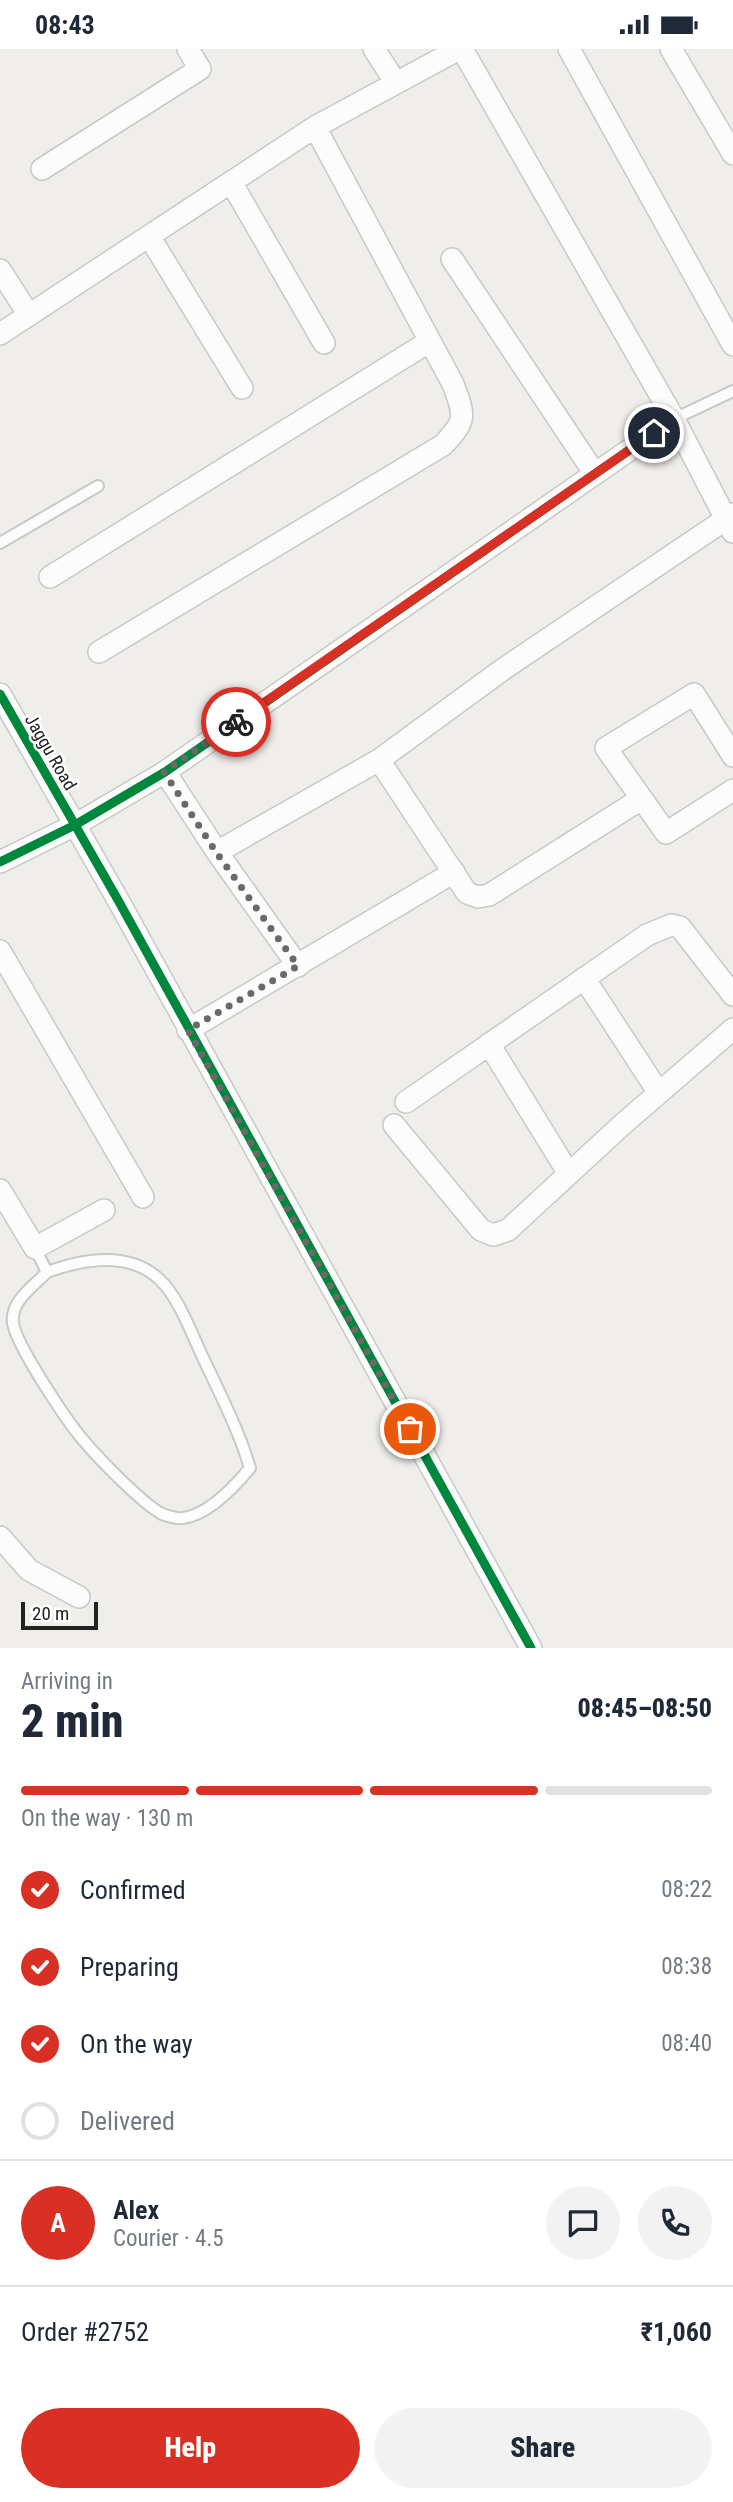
<!DOCTYPE html>
<html lang="en">
<head>
<meta charset="utf-8">
<style>
  body { margin:0; font-family:"Roboto Condensed",sans-serif; background:#f2f2f3; color:#1f2937; height:100vh; display:flex; flex-direction:column; font-size:26px; white-space:nowrap }
  * { box-sizing:border-box; margin:0 }
  p { font-size:23px; color:#747a83 }
  .icon { flex:none; width:38px; height:38px; fill:none; stroke:currentColor; stroke-width:2; stroke-linecap:round; stroke-linejoin:round }
  .map { position:relative; height:1599px; overflow:hidden }
  .panel { display:flex; flex-direction:column; background:#fff; flex:1 }
  .panel>* { flex:none }
  .scale { position:absolute; left:21px; bottom:18px; width:77px; box-sizing:border-box; padding-left:7px; border:4px solid #222; border-top:0; font-size:19px; line-height:24px; white-space:nowrap; color:#222; -webkit-text-stroke:5px #fff; paint-order:stroke }
  .pin { position:absolute; display:grid; place-items:center; width:60px; height:60px; color:#fff; margin:-30px; border:4px solid #fff; border-radius:50%; box-shadow:0 2px 7px #0007 }
  .courier { position:absolute; display:grid; place-items:center; width:70px; height:70px; margin:-35px; border:5px solid #d93025; border-radius:50%; background:#fff; color:#222; box-shadow:0 2px 9px #0007 }
  .overview em { font-style:normal; font-weight:800 }
  .overview div { display:flex; flex-direction:column-reverse }
  .overview { display:flex; align-items:center; justify-content:space-between; height:119px; padding:0 21px }
  h1 { font-size:46px; font-weight:800; line-height:52px }
  .bar { display:grid; grid-template-columns:repeat(4,1fr); gap:10px 7px; align-content:center; height:84px; padding:0 21px }
  .bar i { height:9px; border-radius:5px; background:#e0e1e3 }
  .bar .current { background:#d93025 }
  .bar p { grid-column:span 4 }
  .line { display:flex; align-items:center; gap:18px; padding:0 21px; border-top:2px solid #e0e1e3 }
  .line div { flex:1 }
  .round { display:grid; place-items:center; flex:none; width:74px; height:74px; border-radius:37px; background:#f2f2f3 }
  ol { padding:0 21px; list-style:none }
  li { display:flex; align-items:center; gap:21px; height:77px }
  li p { margin-inline-start:auto }
  li .icon { padding:7px; border-radius:50%; background:#d93025; color:#fff; stroke-width:4 }
  li:last-child { color:#747a83 }
  li i { width:38px; height:38px; border:4px solid #e0e1e3; border-radius:50% }
  .button { display:flex; gap:14px; margin-top:auto; padding:14px 21px }
  .button a { flex:1; height:80px; border-radius:42px; background:#d93025; color:#fff; font-size:28px; font-weight:800; line-height:80px; text-align:center }
  .button a+a { background:#f2f2f3; color:#1f2937 }
  .status { display:flex; justify-content:space-between; align-items:center; height:49px; padding:0 35px; background:#fff; direction:ltr }
  .status svg { height:19px; fill:currentColor }
  .map>svg:first-child { display:block }
  .lines { fill:none; stroke-linecap:round; stroke-linejoin:round }
  .lane-casing { stroke:#c9c8c7; stroke-width:14 }
  .street-casing { stroke:#c9c8c7; stroke-width:24 }
  .lane { stroke:#fdfcfc; stroke-width:10 }
  .street { stroke:#fdfcfc; stroke-width:21 }
  .cycleway-casing { stroke:#fff; stroke-width:13 }
  .cycleway { stroke:#00873e; stroke-width:9 }
  .done { stroke:#6a6968; stroke-width:7; stroke-dasharray:0 12.6 }
  .route { stroke:#d93025; stroke-width:9 }
  .labels { text-anchor:middle; dominant-baseline:central; stroke-width:5; stroke-linejoin:round; paint-order:stroke }
  .street-label { font-size:18px; fill:#222; stroke:#fff }
</style>
</head>
<body>
<div class="status"><b>08:43</b><svg viewBox="0 0 49 12"><path d="M0 12V9h3v3zM5 12V6h3v6zM10 12V3h3v9zM15 12V0h3v12zM26 1h20v11H26zM47 4h2v5h-2z"/></svg></div>
<div class="map">
<svg width="733" height="1599" viewBox="0 0 733 1599">
  <rect width="100%" height="100%" fill="#f0eeeb"/>
  <g class="lines">
    <defs>
      <path id="lane" d="M 674,370 L 733,342
        M 0,494 L 98,437
        M 35,1199 L 47,1223 C 83,1210 128,1201 159,1230 C 180,1249 193,1289 206,1315 C 222,1349 239,1382 250,1419 C 235,1437 208,1466 183,1469 C 178,1470 167,1467 162,1465 C 143,1455 99,1410 84,1392 C 68,1374 16,1296 13,1274 C 10,1252 34,1237 47,1223"/>
      <path id="street" d="M 374,0 L 396,34
        M 462,0 L 674,370 L 726,470 L 733,465
        M 569,0 L 733,296
        M 671,0 L 733,105
        M 42,120 L 200,20 L 188,0
        M 231,133 L 324,294
        M 149,187 L 242,339
        M 452,210 L 595,425
        M 0,221 L 29,266
        M 0,285 L 315,78 L 459,0
        M 50,528 L 430,292
        M 99,603 L 443,396 C 467,371 465,367 453,335 L 315,78
        M 0,645 L 118,851 L 531,1599
        M 733,707 L 694,645 L 606,699 L 666,784 L 733,741
        M 379,711 L 467,844 L 478,848 L 489,846 L 641,750
        M 165,723 L 217,803 L 298,917
        M 217,803 L 379,711 L 502,621 L 726,470 L 733,483
        M 0,813 L 75,776 L 165,723 L 674,370
        M 0,902 L 143,1148
        M 584,929 L 659,1044
        M 188,981 L 454,823
        M 489,995 L 569,1125
        M 406,1053 L 647,886 L 671,876 L 680,878 L 733,946
        M 394,1076 L 481,1181 L 493,1186 L 508,1181 L 623,1075 L 733,980
        M 0,1141 L 35,1199 L 104,1161
        M 0,1488 L 29,1521 L 79,1548"/>
    </defs>
    <use href="#lane" class="lane-casing"/>
    <use href="#street" class="street-casing"/>
    <use href="#lane" class="lane"/>
    <use href="#street" class="street"/>
    <defs>
      <path id="cycleway" d="M 0,645 L 118,851 L 531,1599
        M 0,813 L 75,776 L 165,723 L 674,370"/>
    </defs>
    <use href="#cycleway" class="cycleway-casing"/>
    <use href="#cycleway" class="cycleway"/>
  </g>
  <g class="lines">
    <path class="done" d="M 236,673 L 164,723 L 216,803 L 298,917 L 188,981 L 410,1380"/>
    <path class="route" d="M 236,673 L 654,384"/>
  </g>
  <g class="labels">
    <g class="street-label">
      <text transform="translate(51 703) rotate(60)">Jaggu Road</text>
    </g>
  </g>
</svg>
<div class="scale">20 m</div>
<div class="pin" style="left:410px;top:1380px;background:#ea580c"><svg class="icon" aria-label="bag" viewBox="0 0 24 24"><path d="M5 8h14l-1 12H6zM9 8a3 3 0 0 1 6 0"/></svg></div>
<div class="pin" style="left:654px;top:384px;background:#1f2937"><svg class="icon" aria-label="home" viewBox="0 0 24 24"><path d="M3 11l9-7 9 7M6 9v11h12V9"/></svg></div>
<div class="courier" style="left:236px;top:673px"><svg class="icon" aria-label="bike" viewBox="0 0 24 24"><circle cx="6" cy="16" r="4"/><circle cx="18" cy="16" r="4"/><path d="M6 16l4-8h5l3 8M10 8l3 8H6M13 5h3"/></svg></div>
</div>
<section class="panel">
<div class="overview"><div><h1>2 min</h1><p>Arriving in</p></div><em>08:45–08:50</em></div>
<div class="bar"><i class="current"></i><i class="current"></i><i class="current"></i><i></i><p>On the way · 130 m</p></div>
<ol>
<li><svg class="icon" aria-label="check" viewBox="0 0 24 24"><path d="M5 12l5 5 9-10"/></svg>Confirmed<p>08:22</p></li>
<li><svg class="icon" aria-label="check" viewBox="0 0 24 24"><path d="M5 12l5 5 9-10"/></svg>Preparing<p>08:38</p></li>
<li><svg class="icon" aria-label="check" viewBox="0 0 24 24"><path d="M5 12l5 5 9-10"/></svg>On the way<p>08:40</p></li>
<li><i></i>Delivered</li>
</ol>
<div class="line" style="height:126px"><b class="round" style="background:#d93025;color:#fff">A</b><div><b>Alex</b><p>Courier · 4.5</p></div><a class="round"><svg class="icon" aria-label="chat" viewBox="0 0 24 24"><path d="M4 5h16v11H9l-5 4z"/></svg></a><a class="round"><svg class="icon" aria-label="phone" viewBox="0 0 24 24"><path d="M5 4h4l2 5-3 2q2 4 5 5l2-3 5 2v4C11 20 4 13 5 4z"/></svg></a></div>
<div class="line" style="height:91px"><div>Order #2752</div><b>₹1,060</b></div>
<div class="button"><a>Help</a><a>Share</a></div>
</section>
</body>
</html>
